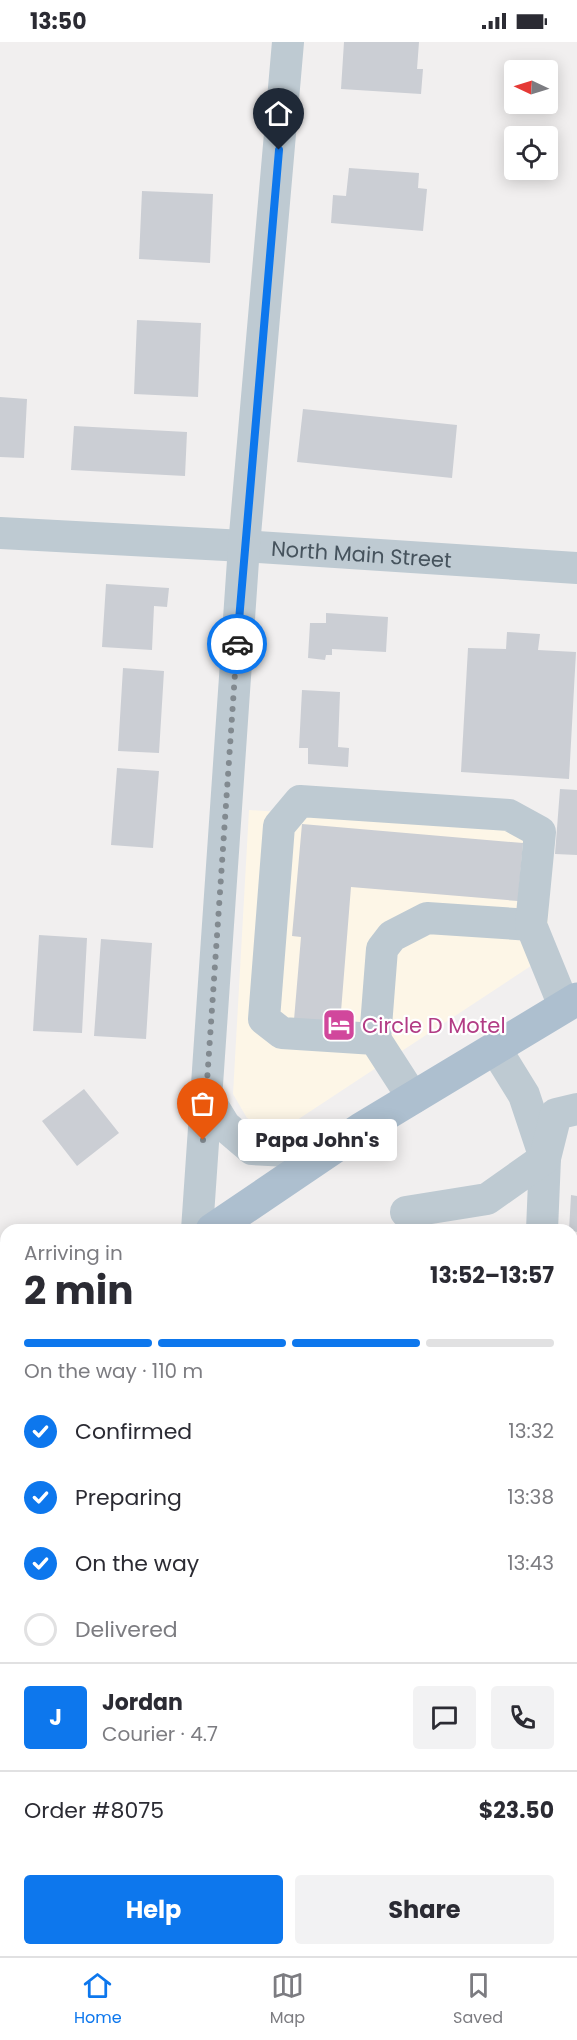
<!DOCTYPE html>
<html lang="en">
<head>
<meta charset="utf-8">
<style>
  body { margin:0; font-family:Poppins,sans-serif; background:#f2f2f3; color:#2b2b33; height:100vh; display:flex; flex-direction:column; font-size:22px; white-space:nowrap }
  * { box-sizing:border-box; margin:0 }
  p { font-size:20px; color:#7c7c81 }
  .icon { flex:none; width:33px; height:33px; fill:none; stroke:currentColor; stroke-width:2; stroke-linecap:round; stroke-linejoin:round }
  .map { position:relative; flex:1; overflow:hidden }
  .sheet { position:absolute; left:0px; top:1182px; width:578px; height:732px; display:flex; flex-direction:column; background:#fff; border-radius:18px 18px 0 0; box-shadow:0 3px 15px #0003 }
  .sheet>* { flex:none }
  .needle { width:39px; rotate:274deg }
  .controls { position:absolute; left:504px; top:18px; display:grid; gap:12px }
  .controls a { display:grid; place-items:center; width:54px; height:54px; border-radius:6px; background:#fff; box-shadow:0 3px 15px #0003; font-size:30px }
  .pin { position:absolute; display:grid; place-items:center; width:51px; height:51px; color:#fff; margin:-62px -26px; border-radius:50% 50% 50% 0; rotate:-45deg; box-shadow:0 0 6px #0007 }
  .pin .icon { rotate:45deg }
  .courier { position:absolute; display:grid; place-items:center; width:60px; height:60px; margin:-30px; border:4px solid #0d77ed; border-radius:50%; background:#fff; color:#222; box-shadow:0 2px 8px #0007 }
  .bubble { position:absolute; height:42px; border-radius:6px; background:#fff; box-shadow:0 3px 15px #0003; font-size:20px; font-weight:700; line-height:42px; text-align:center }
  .headline em { font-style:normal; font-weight:700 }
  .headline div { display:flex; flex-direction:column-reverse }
  .headline { display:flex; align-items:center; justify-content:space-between; height:102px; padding:0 24px }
  h1 { font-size:39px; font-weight:700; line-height:45px }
  .bar { display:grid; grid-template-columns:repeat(4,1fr); gap:9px 6px; align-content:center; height:72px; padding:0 24px }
  .bar i { height:8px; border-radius:4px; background:#e1e1e2 }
  .bar .on { background:#0d77ed }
  .bar p { grid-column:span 4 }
  .line { display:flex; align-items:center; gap:15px; padding:0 24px; border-top:2px solid #e1e1e2 }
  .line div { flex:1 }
  .round { display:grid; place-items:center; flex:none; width:63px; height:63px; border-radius:6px; background:#f2f2f3 }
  ol { padding:0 24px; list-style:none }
  li { display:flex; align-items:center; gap:18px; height:66px }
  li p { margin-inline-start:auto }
  li .icon { padding:6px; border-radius:50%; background:#0d77ed; color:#fff; stroke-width:4 }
  li:last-child { color:#7c7c81 }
  li i { width:33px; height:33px; border:3px solid #e1e1e2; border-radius:50% }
  .primary-button { display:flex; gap:12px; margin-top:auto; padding:12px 24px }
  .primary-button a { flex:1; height:69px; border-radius:6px; background:#0d77ed; color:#fff; font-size:24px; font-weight:700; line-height:69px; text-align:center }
  .primary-button a+a { background:#f2f2f3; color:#2b2b33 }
  .status { display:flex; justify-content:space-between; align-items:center; height:42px; padding:0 30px; background:#fff; direction:ltr }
  .status svg { height:16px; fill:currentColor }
  .tabs { display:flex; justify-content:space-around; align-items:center; height:84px; border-top:2px solid #e1e1e2; background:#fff; font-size:16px; color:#7c7c81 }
  .tabs a { display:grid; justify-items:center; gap:3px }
  .tabs .on { color:#0d77ed }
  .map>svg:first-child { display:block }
  .commercial { fill:#fdf6e7 }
  .building { fill:#cbced4 }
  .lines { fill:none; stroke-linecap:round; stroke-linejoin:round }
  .minor { stroke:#becad2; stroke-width:32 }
  .major { stroke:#adbfcf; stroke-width:33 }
  .done { stroke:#828a90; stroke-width:6; stroke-dasharray:0 10.8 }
  .route { stroke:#0d77ed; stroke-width:8 }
  .labels { text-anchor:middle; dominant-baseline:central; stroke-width:4.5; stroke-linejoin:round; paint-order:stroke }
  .street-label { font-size:21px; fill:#46535d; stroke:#fff }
  .hotel-label { font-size:21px; fill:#b23c85; stroke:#fff; text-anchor:start }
</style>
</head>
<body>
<div class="status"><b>13:50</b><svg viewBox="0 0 49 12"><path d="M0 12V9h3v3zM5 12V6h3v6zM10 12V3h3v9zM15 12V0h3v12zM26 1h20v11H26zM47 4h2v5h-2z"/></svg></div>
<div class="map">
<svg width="577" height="1914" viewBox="0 0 577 1914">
  <rect width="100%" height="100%" fill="#f1efef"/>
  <path class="commercial" d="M 249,768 L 553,788 L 546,914 L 291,1082 L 271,1088 L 247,1076 L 233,1052 Z
    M 6,1440 L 6,1908 L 140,1908 L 139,1914 L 0,1914 L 0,1445 Z"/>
  <path class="building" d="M 344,0 L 419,0 L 417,27 L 423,27 L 421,52 L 341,47 Z
    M 349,126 L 419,131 L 418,146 L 427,147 L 423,189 L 331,181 L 333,153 L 346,154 Z
    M 142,149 L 213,152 L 210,221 L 139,217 Z
    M 137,278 L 201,281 L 198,355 L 134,352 Z
    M 0,355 L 27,357 L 24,416 L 0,415 Z
    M 303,367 L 457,383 L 452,436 L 297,420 Z
    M 74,384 L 187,390 L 185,434 L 71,428 Z
    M 106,542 L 169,546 L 167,565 L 154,564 L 152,608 L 102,605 Z
    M 326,571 L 388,575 L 386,610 L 332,607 L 332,613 L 326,613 L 325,618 L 308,616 L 310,581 L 326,581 Z
    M 507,590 L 540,592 L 538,608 L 576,610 L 569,737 L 461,730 L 468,606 L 506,607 Z
    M 123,626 L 164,629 L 159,711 L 118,709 Z
    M 302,648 L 340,650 L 338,705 L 349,706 L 348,725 L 308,722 L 308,706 L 299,706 Z
    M 117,726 L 159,729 L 153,806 L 111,803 Z
    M 560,747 L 577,748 L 577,813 L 555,812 Z
    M 302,782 L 523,801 L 518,859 L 351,845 L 340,982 L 294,978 L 301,895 L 292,894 Z
    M 39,893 L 87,896 L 82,991 L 33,989 Z
    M 101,897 L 152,901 L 146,997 L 94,994 Z
    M 84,1047 L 119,1091 L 77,1124 L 42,1079 Z
    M 571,1153 L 577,1154 L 577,1190 L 569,1188 Z
    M 572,1327 L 577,1328 L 577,1409 L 572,1409 Z
    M 577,1767 L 577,1914 L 458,1914 L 457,1908 L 572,1908 L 572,1768 Z"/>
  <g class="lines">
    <g class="minor">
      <path id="s1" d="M 0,491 L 244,504 L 577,526"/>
      <path d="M 375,997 L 382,907 L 392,894 L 427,876 L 531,883"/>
      <path d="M 495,1006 L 524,1053 L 545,1116 L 542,1188"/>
      <path d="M 206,1053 L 225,1084 L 252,1107 L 325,1111"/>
      <path d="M 413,1056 L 375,997 L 282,991 L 264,977 L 279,784 L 300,759 L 509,773 L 540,790 L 531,883 L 564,964"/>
      <path d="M 406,1170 L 487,1157 L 545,1116 L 556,1072 L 577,1067"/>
      <path d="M 197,1188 L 244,504 L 288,0"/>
      <path d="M 572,1256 L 577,1256"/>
      <path d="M 572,1294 L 577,1294"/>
      <path d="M 0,1409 L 6,1417"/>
      <path d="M 572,1425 L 577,1425"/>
      <path d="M 0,1489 L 6,1493"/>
      <path d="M 0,1519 L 6,1519"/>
      <path d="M 572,1681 L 577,1682"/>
      <path d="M 0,1780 L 6,1780"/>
      <path d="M 0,1823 L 6,1823"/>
      <path d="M 160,1914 L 160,1908"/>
    </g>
    <path class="major" d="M 212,1188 L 361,1087 L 577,957
      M 4,1215 L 6,1217
      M 0,1362 L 6,1357"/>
  </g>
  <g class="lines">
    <path class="done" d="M 203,1098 L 237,602"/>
    <path class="route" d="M 237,602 L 279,108"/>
  </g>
  <defs>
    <symbol id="hotel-square" viewBox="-11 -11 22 22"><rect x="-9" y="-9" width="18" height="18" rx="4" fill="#d1479c" stroke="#fff"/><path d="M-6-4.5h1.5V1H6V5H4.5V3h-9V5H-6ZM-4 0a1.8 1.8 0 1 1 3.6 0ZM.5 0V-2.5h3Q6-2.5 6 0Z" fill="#fff"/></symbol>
  </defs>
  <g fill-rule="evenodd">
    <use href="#hotel-square" x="320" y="964" width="38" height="38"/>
  </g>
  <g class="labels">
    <g class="street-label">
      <text stroke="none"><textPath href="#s1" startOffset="362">North Main Street</textPath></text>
    </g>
    <g class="hotel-label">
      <text x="362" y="983">Circle D Motel</text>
    </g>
  </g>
</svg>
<div class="controls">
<a><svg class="needle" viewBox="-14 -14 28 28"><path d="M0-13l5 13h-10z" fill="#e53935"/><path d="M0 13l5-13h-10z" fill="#7c7c81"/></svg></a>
<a><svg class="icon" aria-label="locate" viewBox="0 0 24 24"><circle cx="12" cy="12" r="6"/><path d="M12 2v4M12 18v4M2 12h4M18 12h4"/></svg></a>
</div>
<div class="pin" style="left:203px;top:1098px;background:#ea580c"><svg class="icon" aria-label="bag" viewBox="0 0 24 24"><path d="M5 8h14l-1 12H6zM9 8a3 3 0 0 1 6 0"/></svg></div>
<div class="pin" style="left:279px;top:108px;background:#1f2937"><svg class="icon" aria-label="home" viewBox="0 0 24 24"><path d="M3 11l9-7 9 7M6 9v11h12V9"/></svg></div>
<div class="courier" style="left:237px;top:602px"><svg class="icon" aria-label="car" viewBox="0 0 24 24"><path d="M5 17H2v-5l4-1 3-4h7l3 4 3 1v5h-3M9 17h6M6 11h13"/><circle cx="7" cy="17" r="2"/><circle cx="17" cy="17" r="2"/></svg></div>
<div class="bubble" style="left:238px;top:1077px;width:159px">Papa John's</div>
<section class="sheet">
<div class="headline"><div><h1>2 min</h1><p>Arriving in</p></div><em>13:52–13:57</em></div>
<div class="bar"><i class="on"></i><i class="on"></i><i class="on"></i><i></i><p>On the way · 110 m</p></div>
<ol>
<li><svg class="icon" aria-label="check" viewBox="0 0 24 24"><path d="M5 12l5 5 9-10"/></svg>Confirmed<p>13:32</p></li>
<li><svg class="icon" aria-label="check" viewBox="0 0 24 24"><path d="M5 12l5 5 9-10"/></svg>Preparing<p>13:38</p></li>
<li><svg class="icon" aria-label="check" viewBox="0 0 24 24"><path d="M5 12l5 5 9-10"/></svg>On the way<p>13:43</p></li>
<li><i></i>Delivered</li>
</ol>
<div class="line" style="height:108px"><b class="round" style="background:#0d77ed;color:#fff">J</b><div><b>Jordan</b><p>Courier · 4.7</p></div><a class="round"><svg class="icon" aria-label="chat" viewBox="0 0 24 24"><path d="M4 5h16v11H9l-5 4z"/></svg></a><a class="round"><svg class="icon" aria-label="phone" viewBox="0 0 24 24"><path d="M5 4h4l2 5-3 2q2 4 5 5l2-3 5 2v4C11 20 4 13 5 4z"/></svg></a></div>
<div class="line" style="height:78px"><div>Order #8075</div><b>$23.50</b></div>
<div class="primary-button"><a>Help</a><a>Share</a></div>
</section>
</div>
<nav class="tabs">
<a class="on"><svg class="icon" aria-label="home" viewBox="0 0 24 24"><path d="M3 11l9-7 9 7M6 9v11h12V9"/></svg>Home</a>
<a><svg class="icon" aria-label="map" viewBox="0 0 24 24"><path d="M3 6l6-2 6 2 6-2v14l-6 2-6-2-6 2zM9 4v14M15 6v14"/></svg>Map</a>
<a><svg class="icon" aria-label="saved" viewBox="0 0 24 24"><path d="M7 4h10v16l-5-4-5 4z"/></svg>Saved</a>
</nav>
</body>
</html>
